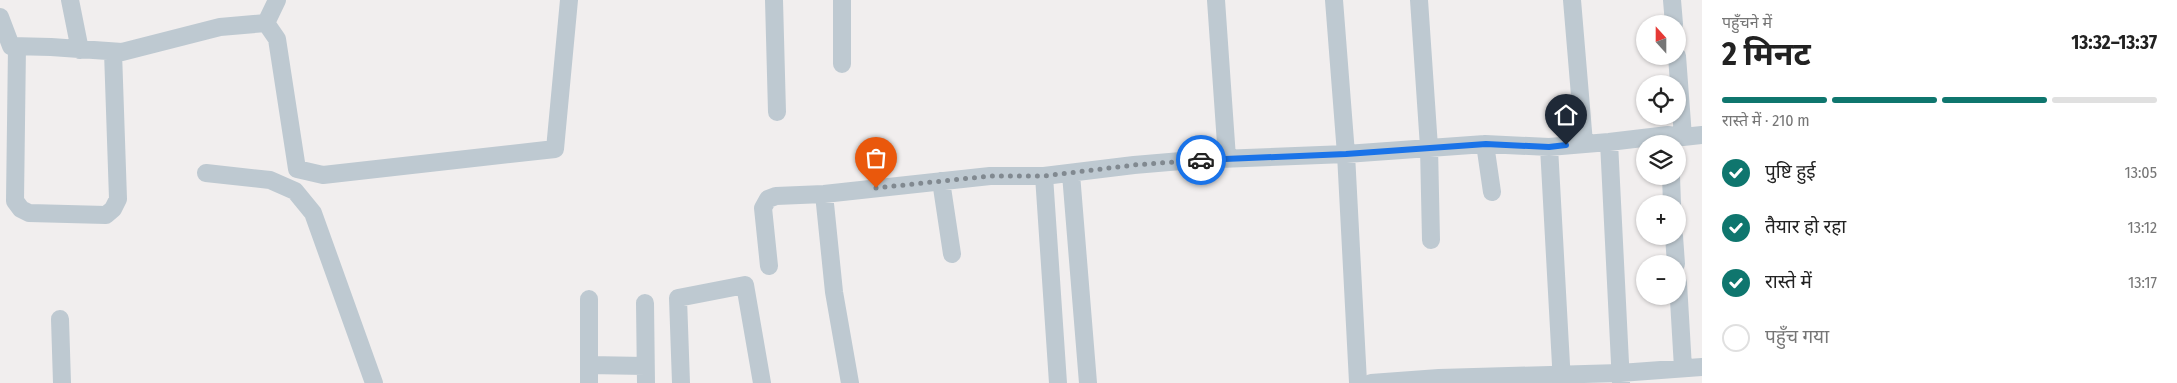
<!DOCTYPE html>
<html lang="hi">
<head>
<meta charset="utf-8">
<style>
  body { margin:0; font-family:"Fira Sans Condensed","Noto Sans Devanagari",sans-serif; background:#f6f6f6; color:#222; height:100vh; display:flex; flex-direction:column; font-size:19px; white-space:nowrap }
  * { box-sizing:border-box; margin:0 }
  p { font-size:16px; color:#767676 }
  .icon { flex:none; width:28px; height:28px; fill:none; stroke:currentColor; stroke-width:2; stroke-linecap:round; stroke-linejoin:round }
  .map { position:relative; flex:1; overflow:hidden }
  .sheet { display:flex; flex-direction:column; background:#fff; width:475px }
  .sheet>* { flex:none }
  .needle { width:32px; rotate:339deg }
  .fabs { position:absolute; left:1636px; top:15px; display:grid; gap:10px }
  .fabs a { display:grid; place-items:center; width:50px; height:50px; border-radius:50%; background:#fff; box-shadow:0 1px 4px #0004; font-size:25px }
  .pin { position:absolute; display:grid; place-items:center; width:42px; height:42px; color:#fff; margin:-51px -21px; border-radius:50% 50% 50% 0; rotate:-45deg; box-shadow:0 0 5px #0007 }
  .pin .icon { rotate:45deg }
  .courier { position:absolute; display:grid; place-items:center; width:50px; height:50px; margin:-25px; border:4px solid #1a73e8; border-radius:50%; background:#fff; color:#222; box-shadow:0 1px 6px #0007 }
  .overview em { font-style:normal; font-weight:700 }
  .overview div { display:flex; flex-direction:column-reverse }
  .overview { display:flex; align-items:center; justify-content:space-between; height:85px; padding:0 20px }
  h1 { font-size:32px; font-weight:700; line-height:38px }
  .bar { display:grid; grid-template-columns:repeat(4,1fr); gap:8px 5px; align-content:center; height:60px; padding:0 20px }
  .bar i { height:6px; border-radius:4px; background:#e0e0e0 }
  .bar .active { background:#0f766e }
  .bar p { grid-column:span 4 }
  ol { padding:0 20px; list-style:none }
  li { display:flex; align-items:center; gap:15px; height:55px }
  li p { margin-inline-start:auto }
  li .icon { padding:5px; border-radius:50%; background:#0f766e; color:#fff; stroke-width:4 }
  li:last-child { color:#767676 }
  li i { width:28px; height:28px; border:2px solid #e0e0e0; border-radius:50% }
  main { display:flex; flex:1; min-height:0 }
  .map>svg:first-child { display:block }
  .lines { fill:none; stroke-linecap:round; stroke-linejoin:round }
  .minor { stroke:#bec9d1; stroke-width:18 }
  .done { stroke:#818990; stroke-width:5; stroke-dasharray:0 9 }
  .route { stroke:#1a73e8; stroke-width:6 }
</style>
</head>
<body>
<main>
<div class="map">
<svg width="1702" height="383" viewBox="0 0 1702 383">
  <rect width="100%" height="100%" fill="#f1eeee"/>
  <g class="lines">
    <path class="minor" d="M 70,0 L 80,50
      M 774,0 L 777,112
      M 842,0 L 842,64
      M 1216,0 L 1227,158
      M 1334,0 L 1346,154 L 1358,382
      M 1419,0 L 1429,147 L 1431,240
      M 1572,0 L 1584,143
      M 1672,0 L 1674,24
      M 0,17 L 11,46 L 51,47 L 122,52 L 220,27 L 266,23 L 277,0
      M 266,23 L 277,39 L 297,169 L 323,175 L 555,149 L 569,0
      M 17,46 L 15,201 L 21,209 L 29,213 L 106,215 L 113,209 L 118,199 L 113,52
      M 1677,56 L 1683,137
      M 1609,142 L 1621,383
      M 1485,144 L 1492,192
      M 1549,147 L 1562,383
      M 206,173 L 270,180 L 295,191 L 313,213 L 374,383
      M 1071,174 L 1088,383
      M 1044,176 L 1058,383
      M 1671,176 L 1672,204
      M 941,181 L 952,254
      M 824,194 L 834,292 L 850,383
      M 1674,236 L 1676,264
      M 769,266 L 763,208 L 768,199 L 776,196 L 824,194 L 990,176 L 1044,176 L 1134,165 L 1193,160 L 1346,154 L 1485,144 L 1549,147 L 1609,142 L 1668,135 L 1683,137 L 1702,135
      M 1678,283 L 1683,368
      M 645,303 L 646,383
      M 60,319 L 62,383
      M 589,365 L 645,366
      M 589,383 L 589,299
      M 681,383 L 678,298 L 745,285 L 762,383
      M 1371,383 L 1439,378 L 1620,373 L 1702,367"/>
  </g>
  <g class="lines">
    <path class="done" d="M 876,188 L 990,176 L 1044,176 L 1134,165 L 1201,160"/>
    <path class="route" d="M 1201,160 L 1346,154 L 1486,144 L 1549,147 L 1566,145"/>
  </g>
</svg>
<div class="fabs">
<a><svg class="needle" viewBox="-14 -14 28 28"><path d="M0-13l5 13h-10z" fill="#e53935"/><path d="M0 13l5-13h-10z" fill="#767676"/></svg></a>
<a><svg class="icon" aria-label="locate" viewBox="0 0 24 24"><circle cx="12" cy="12" r="6"/><path d="M12 2v4M12 18v4M2 12h4M18 12h4"/></svg></a>
<a><svg class="icon" aria-label="layers" viewBox="0 0 24 24"><path d="M12 4l9 5-9 5-9-5zM3 14l9 5 9-5"/></svg></a>
<a>+</a>
<a>−</a>
</div>
<div class="pin" style="left:876px;top:188px;background:#ea580c"><svg class="icon" aria-label="bag" viewBox="0 0 24 24"><path d="M5 8h14l-1 12H6zM9 8a3 3 0 0 1 6 0"/></svg></div>
<div class="pin" style="left:1566px;top:145px;background:#1f2937"><svg class="icon" aria-label="home" viewBox="0 0 24 24"><path d="M3 11l9-7 9 7M6 9v11h12V9"/></svg></div>
<div class="courier" style="left:1201px;top:160px"><svg class="icon" aria-label="car" viewBox="0 0 24 24"><path d="M5 17H2v-5l4-1 3-4h7l3 4 3 1v5h-3M9 17h6M6 11h13"/><circle cx="7" cy="17" r="2"/><circle cx="17" cy="17" r="2"/></svg></div>
</div>
<section class="sheet">
<div class="overview"><div><h1>2 मिनट</h1><p>पहुँचने में</p></div><em>13:32–13:37</em></div>
<div class="bar"><i class="active"></i><i class="active"></i><i class="active"></i><i></i><p>रास्ते में · 210 m</p></div>
<ol>
<li><svg class="icon" aria-label="check" viewBox="0 0 24 24"><path d="M5 12l5 5 9-10"/></svg>पुष्टि हुई<p>13:05</p></li>
<li><svg class="icon" aria-label="check" viewBox="0 0 24 24"><path d="M5 12l5 5 9-10"/></svg>तैयार हो रहा<p>13:12</p></li>
<li><svg class="icon" aria-label="check" viewBox="0 0 24 24"><path d="M5 12l5 5 9-10"/></svg>रास्ते में<p>13:17</p></li>
<li><i></i>पहुँच गया</li>
</ol>
</section>
</main>
</body>
</html>
